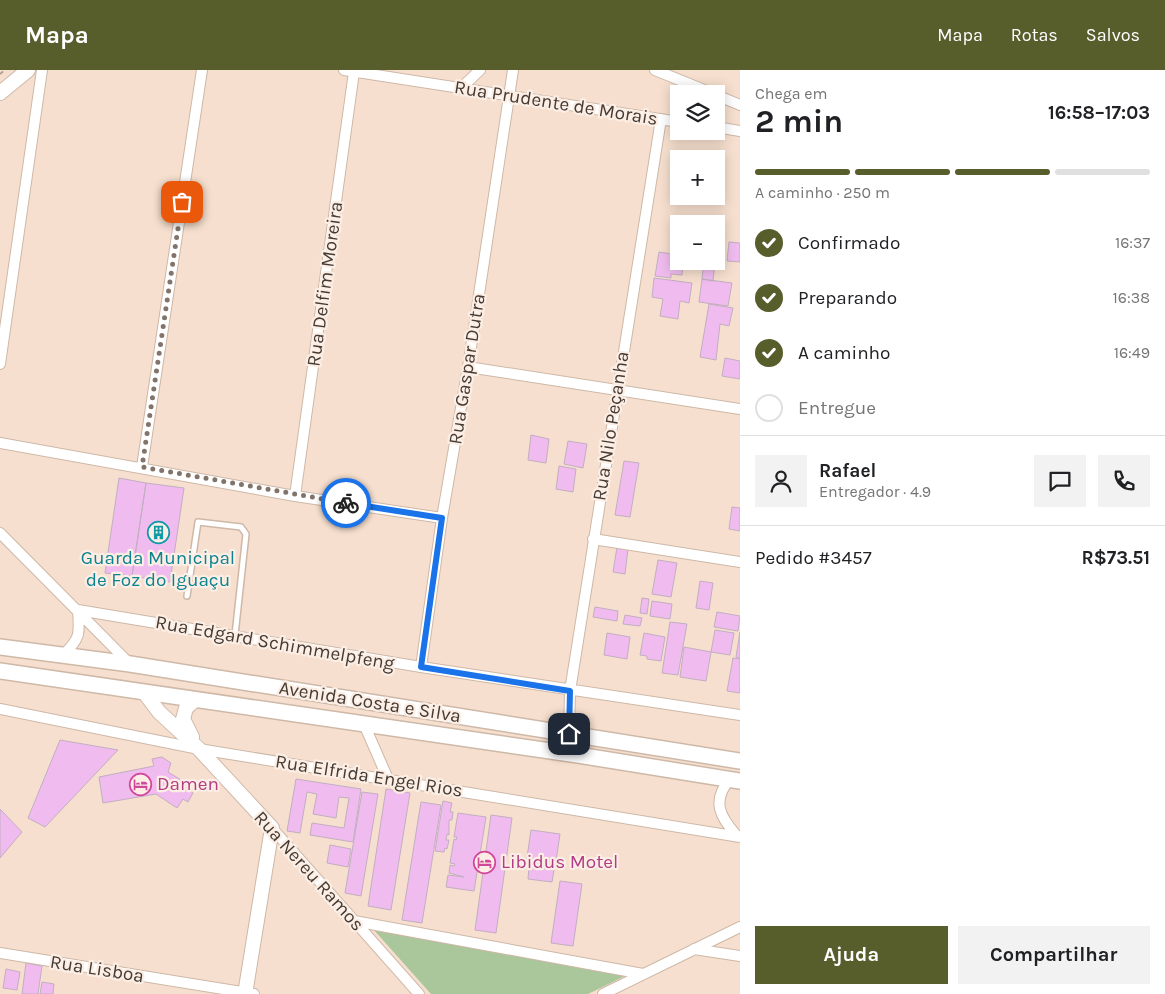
<!DOCTYPE html>
<html lang="pt">
<head>
<meta charset="utf-8">
<style>
  body { margin:0; font-family:Karla,sans-serif; background:#f2f2f2; color:#202124; height:100vh; display:flex; flex-direction:column; font-size:19px; white-space:nowrap }
  * { box-sizing:border-box; margin:0 }
  p { font-size:16px; color:#757577 }
  .icon { flex:none; width:28px; height:28px; fill:none; stroke:currentColor; stroke-width:2; stroke-linecap:round; stroke-linejoin:round }
  .map { position:relative; flex:1; overflow:hidden }
  .sheet { display:flex; flex-direction:column; background:#fff; width:425px }
  .sheet>* { flex:none }
  .controls { position:absolute; left:670px; top:15px; display:grid; gap:10px }
  .controls a { display:grid; place-items:center; width:55px; height:55px; border-radius:0px; background:#fff; box-shadow:0 2px 12px #0003; font-size:25px }
  .pin { position:absolute; display:grid; place-items:center; width:42px; height:42px; color:#fff; margin:-21px; border-radius:10px; box-shadow:0 2px 8px #0006 }
  .courier { position:absolute; display:grid; place-items:center; width:50px; height:50px; margin:-25px; border:4px solid #1a73e8; border-radius:50%; background:#fff; color:#222; box-shadow:0 1px 6px #0007 }
  .overview em { font-style:normal; font-weight:700 }
  .overview div { display:flex; flex-direction:column-reverse }
  .overview { display:flex; align-items:center; justify-content:space-between; height:85px; padding:0 15px }
  h1 { font-size:32px; font-weight:700; line-height:38px }
  .bar { display:grid; grid-template-columns:repeat(4,1fr); gap:8px 5px; align-content:center; height:60px; padding:0 15px }
  .bar i { height:6px; border-radius:4px; background:#e0e0e0 }
  .bar .selected { background:#575e2c }
  .bar p { grid-column:span 4 }
  .line { display:flex; align-items:center; gap:12px; padding:0 15px; border-top:1px solid #e0e0e0 }
  .line div { flex:1 }
  .round { display:grid; place-items:center; flex:none; width:52px; height:52px; border-radius:0px; background:#f2f2f2 }
  ol { padding:0 15px; list-style:none }
  li { display:flex; align-items:center; gap:15px; height:55px }
  li p { margin-inline-start:auto }
  li .icon { padding:5px; border-radius:50%; background:#575e2c; color:#fff; stroke-width:4 }
  li:last-child { color:#757577 }
  li i { width:28px; height:28px; border:2px solid #e0e0e0; border-radius:50% }
  .cta { display:flex; gap:10px; margin-top:auto; padding:10px 15px }
  .cta a { flex:1; height:58px; border-radius:0px; background:#575e2c; color:#fff; font-size:20px; font-weight:700; line-height:58px; text-align:center }
  .cta a+a { background:#f2f2f2; color:#202124 }
  header { display:flex; align-items:center; gap:30px; box-sizing:border-box; height:70px; padding:0 25px; background:#575e2c; color:#fff }
  header strong { font-size:24px }
  nav { display:flex; gap:28px; margin-inline-start:auto; font-size:18px }
  main { display:flex; flex:1; min-height:0 }
  .map>svg:first-child { display:block }
  .green { fill:#aac69b }
  .building { fill:#f0bcef; stroke:#c2aec1 }
  .lines { fill:none; stroke-linecap:round; stroke-linejoin:round }
  .lane-casing { stroke:#ceb8a7; stroke-width:8 }
  .street-casing { stroke:#ceb8a7; stroke-width:12 }
  .secondary-casing { stroke:#ceb8a7; stroke-width:16 }
  .primary-casing { stroke:#ceb8a7; stroke-width:18 }
  .path { stroke:#b2a193; stroke-width:2; stroke-dasharray:4 2.5; stroke-linecap:butt }
  .lane { stroke:#fff; stroke-width:5 }
  .street { stroke:#fff; stroke-width:10 }
  .secondary { stroke:#fff; stroke-width:14 }
  .primary { stroke:#fff; stroke-width:15 }
  .done { stroke:#82746a; stroke-width:5; stroke-dasharray:0 9 }
  .route { stroke:#1a73e8; stroke-width:6 }
  .labels { text-anchor:middle; dominant-baseline:central; stroke-width:4.5; stroke-linejoin:round; paint-order:stroke }
  .street-label { font-size:19px; fill:#443b34; stroke:#fceee4 }
  .culture-label { font-size:19px; fill:#0d838f; stroke:#fceee4 }
  .hotel-label { font-size:19px; fill:#b23c85; stroke:#fceee4; text-anchor:start }
</style>
</head>
<body>
<header>
<strong>Mapa</strong>
<nav><a>Mapa</a><a>Rotas</a><a>Salvos</a></nav>
</header>
<main>
<div class="map">
<svg width="740" height="924" viewBox="0 0 740 924">
  <rect width="100%" height="100%" fill="#f6dfce"/>
  <path class="green" d="M 373,859 L 625,906 L 588,924 L 431,924 Z"/>
  <path class="building" d="M 729,172 L 740,173 L 740,192 L 727,191 Z
    M 659,182 L 679,185 L 679,191 L 715,191 L 713,211 L 702,209 L 703,198 L 683,196 L 682,205 L 671,204 L 671,208 L 655,206 Z
    M 654,208 L 692,213 L 689,233 L 680,231 L 678,249 L 660,246 L 663,229 L 652,227 Z
    M 702,209 L 732,213 L 728,236 L 699,232 Z
    M 709,234 L 733,238 L 729,256 L 720,254 L 716,290 L 700,287 Z
    M 725,288 L 740,291 L 740,309 L 722,306 Z
    M 531,365 L 549,369 L 546,393 L 528,390 Z
    M 568,371 L 587,374 L 583,398 L 564,394 Z
    M 624,391 L 639,393 L 630,447 L 615,445 Z
    M 559,396 L 576,399 L 573,422 L 556,419 Z
    M 119,408 L 146,413 L 132,506 L 105,503 Z
    M 146,413 L 184,418 L 170,512 L 132,506 Z
    M 732,437 L 740,438 L 740,461 L 729,459 Z
    M 617,477 L 628,479 L 625,504 L 613,502 Z
    M 658,490 L 677,493 L 671,527 L 652,524 Z
    M 700,511 L 713,513 L 709,540 L 696,538 Z
    M 642,528 L 649,529 L 647,544 L 640,543 Z
    M 652,531 L 672,534 L 670,549 L 650,546 Z
    M 595,537 L 618,541 L 617,551 L 593,547 Z
    M 717,542 L 740,546 L 738,561 L 714,557 Z
    M 625,545 L 642,548 L 640,556 L 623,554 Z
    M 670,552 L 687,554 L 678,605 L 662,603 Z
    M 715,560 L 734,563 L 730,585 L 711,582 Z
    M 740,562 L 740,588 L 736,587 Z
    M 607,563 L 630,567 L 627,589 L 604,585 Z
    M 644,563 L 665,567 L 661,591 L 647,589 L 647,586 L 640,585 Z
    M 684,577 L 711,582 L 706,611 L 680,607 Z
    M 733,588 L 740,589 L 740,623 L 727,621 Z
    M 60,670 L 118,680 L 45,757 L 28,748 Z
    M 162,687 L 171,693 L 168,702 L 191,716 L 189,720 L 193,723 L 188,732 L 183,729 L 177,738 L 156,724 L 103,733 L 99,707 L 154,696 L 152,689 Z
    M 296,709 L 361,719 L 353,772 L 310,765 L 312,753 L 344,758 L 349,728 L 339,727 L 336,748 L 313,744 L 317,724 L 307,722 L 300,763 L 287,761 Z
    M 386,719 L 410,723 L 391,840 L 368,836 Z
    M 362,722 L 378,724 L 361,826 L 345,823 Z
    M 443,731 L 452,733 L 450,742 L 453,742 L 452,750 L 449,750 L 449,765 L 447,764 L 446,770 L 449,770 L 447,779 L 445,778 L 444,782 L 435,781 Z
    M 421,732 L 441,735 L 422,853 L 402,850 Z
    M 0,739 L 22,762 L 0,788 Z
    M 458,743 L 486,747 L 474,821 L 446,817 L 448,805 L 464,807 L 449,803 L 450,795 L 454,796 L 455,794 L 450,793 L 454,769 L 456,770 L 457,767 L 454,767 Z
    M 491,745 L 512,748 L 496,863 L 475,860 Z
    M 531,760 L 560,764 L 555,798 L 526,794 Z
    M 330,775 L 351,779 L 348,797 L 327,793 Z
    M 529,796 L 554,800 L 552,812 L 528,809 Z
    M 560,811 L 582,814 L 573,876 L 551,873 Z
    M 26,893 L 42,896 L 38,924 L 22,924 Z
    M 6,899 L 20,902 L 17,920 L 3,918 Z
    M 42,912 L 54,914 L 53,924 L 40,924 Z"/>
  <g class="lines">
    <defs>
      <path id="lane" d="M 187,526 L 198,452 L 241,457 L 246,464 L 235,565"/>
      <path id="street" d="M 344,0 L 679,52
        M 655,0 L 714,24
        M 461,18 L 480,0
        M 716,25 L 740,35
        M 716,57 L 740,61
        M 0,294 L 42,0
        M 468,297 L 740,339
        M 0,373 L 295,426 L 442,448
        M 142,397 L 202,0
        M 295,426 L 354,2
        M 0,463 L 130,594
        M 593,469 L 740,492
        M 78,540 L 421,597 L 740,645
        M 62,586 C 80,569 80,565 78,540
        M 421,597 L 442,448 L 468,297 L 513,0
        M 0,639 L 199,679 L 740,767
        M 364,654 L 388,709
        M 569,664 L 570,621 L 661,49
        M 730,709 C 711,731 720,747 737,766
        M 272,758 L 419,924
        M 354,851 L 643,904
        M 694,879 L 740,886
        M 0,883 L 254,924
        M 603,924 L 740,857"/>
      <path id="secondary" d="M 0,23 L 28,0
        M 144,622 L 159,642 L 199,679 L 272,758 L 245,924
        M 192,667 L 183,649 L 186,638 L 195,630"/>
      <path id="primary" d="M 0,577 L 130,594 L 740,691
        M 0,601 L 578,685 L 740,711"/>
    </defs>
    <use href="#lane" class="lane-casing"/>
    <use href="#street" class="street-casing"/>
    <use href="#secondary" class="secondary-casing"/>
    <use href="#primary" class="primary-casing"/>
    <path class="path" d="M 0,4 L 5,0"/>
    <use href="#lane" class="lane"/>
    <use href="#street" class="street"/>
    <use href="#secondary" class="secondary"/>
    <use href="#primary" class="primary"/>
  </g>
  <g class="lines">
    <path class="done" d="M 182,132 L 142,397 L 346,433"/>
    <path class="route" d="M 346,433 L 442,448 L 421,597 L 570,621 L 569,664"/>
  </g>
  <defs>
    <symbol id="building-ring" viewBox="-11 -11 22 22"><circle r="9.5" fill="#fceee4" stroke="#0f9aa8" stroke-width="1.5"/><path d="M-4-6H4V6H1V3H-1V6H-4ZM-2.5-4.3h1.7v1.8h-1.7ZM.8-4.3h1.7v1.8H.8ZM-2.5-1h1.7V.8h-1.7ZM.8-1h1.7V.8H.8Z" fill="#0f9aa8"/></symbol>
    <symbol id="hotel-ring" viewBox="-11 -11 22 22"><circle r="9.5" fill="#fceee4" stroke="#d1479c" stroke-width="1.5"/><path d="M-6-4.5h1.5V1H6V5H4.5V3h-9V5H-6ZM-4 0a1.8 1.8 0 1 1 3.6 0ZM.5 0V-2.5h3Q6-2.5 6 0Z" fill="#d1479c"/></symbol>
  </defs>
  <g fill-rule="evenodd">
    <use href="#building-ring" x="146" y="450" width="25" height="25"/>
    <use href="#hotel-ring" x="128" y="702" width="25" height="25"/>
    <use href="#hotel-ring" x="472" y="780" width="25" height="25"/>
  </g>
  <g class="labels">
    <g class="street-label">
      <text transform="translate(556 33) rotate(9)">Rua Prudente de Morais</text>
      <text transform="translate(325 214) rotate(-82)">Rua Delfim Moreira</text>
      <text transform="translate(467 299) rotate(-81)">Rua Gaspar Dutra</text>
      <text transform="translate(611 356) rotate(-81)">Rua Nilo Peçanha</text>
      <text transform="translate(275 573) rotate(10)">Rua Edgard Schimmelpfeng</text>
      <text transform="translate(370 632) rotate(9)">Avenida Costa e Silva</text>
      <text transform="translate(369 706) rotate(9)">Rua Elfrida Engel Rios</text>
      <text transform="translate(309 801) rotate(48)">Rua Nereu Ramos</text>
      <text transform="translate(97 899) rotate(9)">Rua Lisboa</text>
    </g>
    <g class="culture-label">
      <text x="158" y="488">Guarda Municipal<tspan x="158" dy="22">de Foz do Iguaçu</tspan></text>
    </g>
    <g class="hotel-label">
      <text x="157" y="714">Damen</text>
      <text x="501" y="792">Libidus Motel</text>
    </g>
  </g>
</svg>
<div class="controls">
<a><svg class="icon" aria-label="layers" viewBox="0 0 24 24"><path d="M12 4l9 5-9 5-9-5zM3 14l9 5 9-5"/></svg></a>
<a>+</a>
<a>−</a>
</div>
<div class="pin" style="left:182px;top:132px;background:#ea580c"><svg class="icon" aria-label="bag" viewBox="0 0 24 24"><path d="M5 8h14l-1 12H6zM9 8a3 3 0 0 1 6 0"/></svg></div>
<div class="pin" style="left:569px;top:664px;background:#1f2937"><svg class="icon" aria-label="home" viewBox="0 0 24 24"><path d="M3 11l9-7 9 7M6 9v11h12V9"/></svg></div>
<div class="courier" style="left:346px;top:433px"><svg class="icon" aria-label="bike" viewBox="0 0 24 24"><circle cx="6" cy="16" r="4"/><circle cx="18" cy="16" r="4"/><path d="M6 16l4-8h5l3 8M10 8l3 8H6M13 5h3"/></svg></div>
</div>
<section class="sheet">
<div class="overview"><div><h1>2 min</h1><p>Chega em</p></div><em>16:58–17:03</em></div>
<div class="bar"><i class="selected"></i><i class="selected"></i><i class="selected"></i><i></i><p>A caminho · 250 m</p></div>
<ol>
<li><svg class="icon" aria-label="check" viewBox="0 0 24 24"><path d="M5 12l5 5 9-10"/></svg>Confirmado<p>16:37</p></li>
<li><svg class="icon" aria-label="check" viewBox="0 0 24 24"><path d="M5 12l5 5 9-10"/></svg>Preparando<p>16:38</p></li>
<li><svg class="icon" aria-label="check" viewBox="0 0 24 24"><path d="M5 12l5 5 9-10"/></svg>A caminho<p>16:49</p></li>
<li><i></i>Entregue</li>
</ol>
<div class="line" style="height:90px"><a class="round"><svg class="icon" aria-label="person" viewBox="0 0 24 24"><circle cx="12" cy="8" r="4"/><path d="M4 21q1-7 8-7t8 7"/></svg></a><div><b>Rafael</b><p>Entregador · 4.9</p></div><a class="round"><svg class="icon" aria-label="chat" viewBox="0 0 24 24"><path d="M4 5h16v11H9l-5 4z"/></svg></a><a class="round"><svg class="icon" aria-label="phone" viewBox="0 0 24 24"><path d="M5 4h4l2 5-3 2q2 4 5 5l2-3 5 2v4C11 20 4 13 5 4z"/></svg></a></div>
<div class="line" style="height:65px"><div>Pedido #3457</div><b>R$73.51</b></div>
<div class="cta"><a>Ajuda</a><a>Compartilhar</a></div>
</section>
</main>
</body>
</html>
